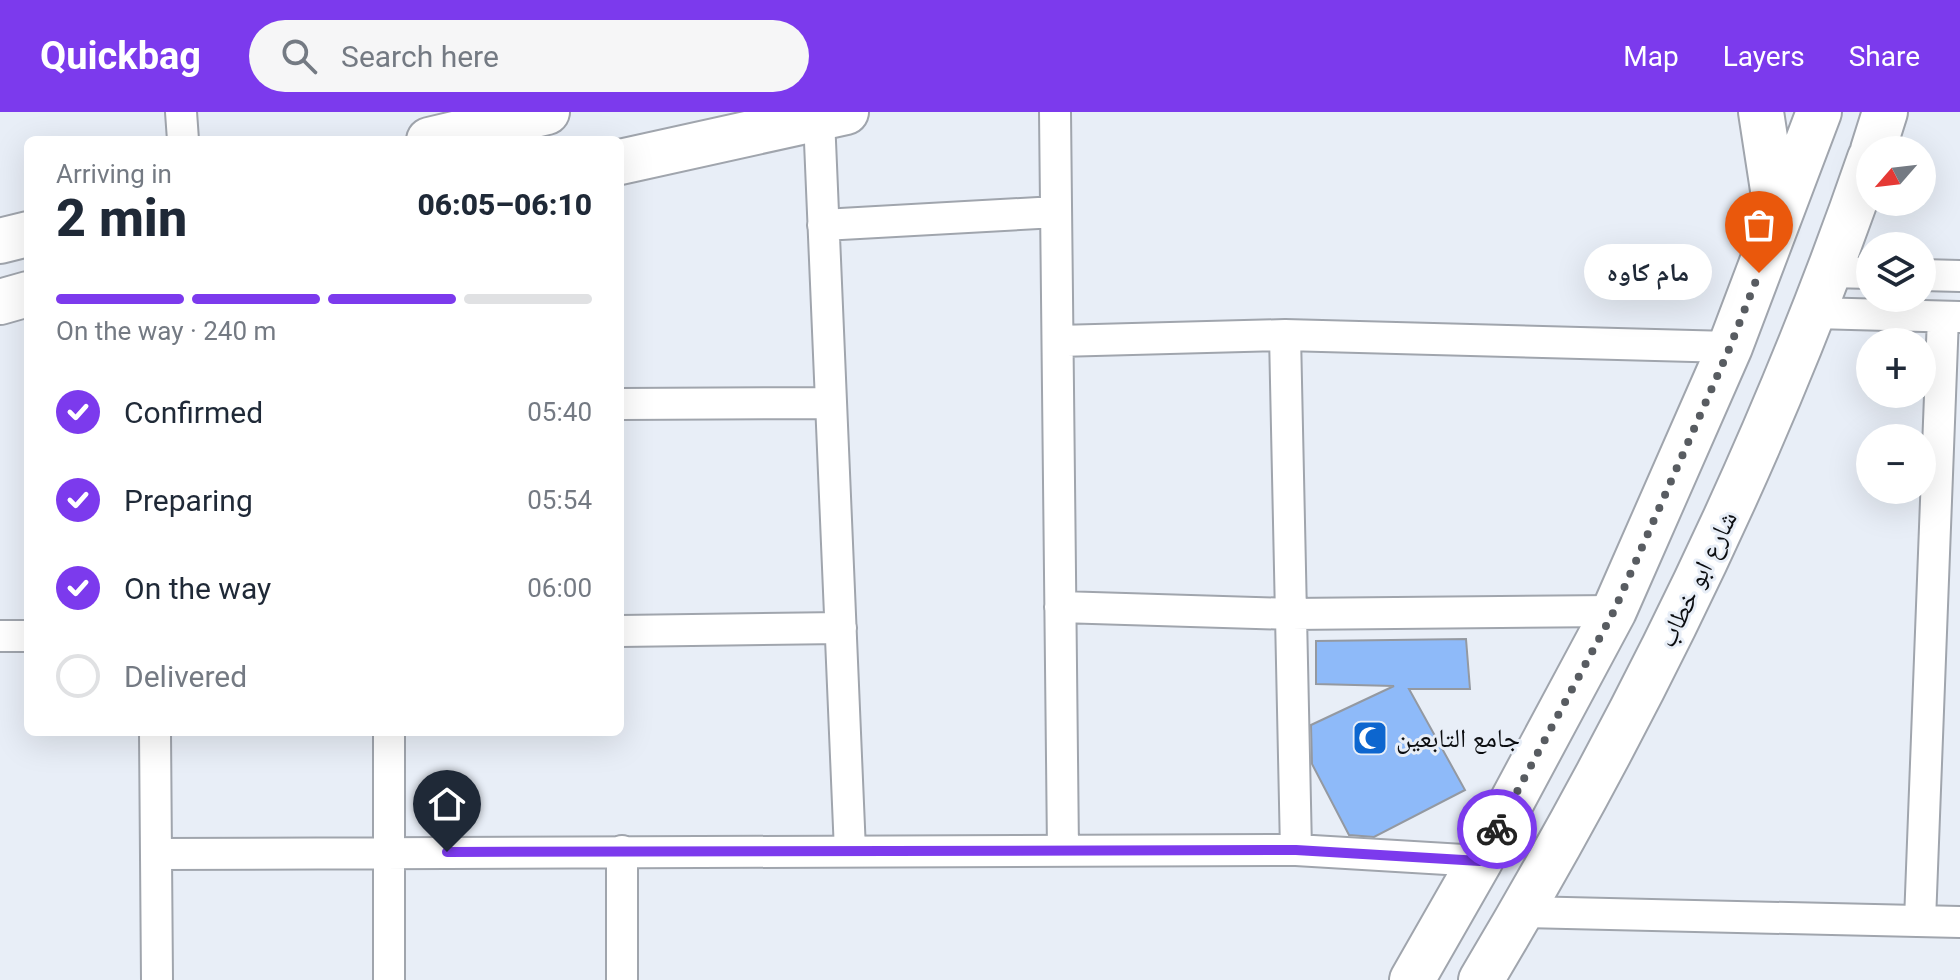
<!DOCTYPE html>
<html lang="en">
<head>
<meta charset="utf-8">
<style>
  body { margin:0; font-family:Roboto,"Noto Naskh Arabic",sans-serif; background:#f6f6f7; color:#1f2937; height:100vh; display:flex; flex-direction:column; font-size:30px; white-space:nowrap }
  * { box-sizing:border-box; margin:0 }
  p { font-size:26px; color:#747a83 }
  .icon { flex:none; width:44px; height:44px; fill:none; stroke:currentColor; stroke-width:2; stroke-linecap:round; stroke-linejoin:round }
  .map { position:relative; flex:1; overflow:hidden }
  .details { position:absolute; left:24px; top:24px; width:600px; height:600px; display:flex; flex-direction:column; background:#fff; border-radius:12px; box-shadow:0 8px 32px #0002 }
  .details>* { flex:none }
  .needle { width:52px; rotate:242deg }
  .buttons { position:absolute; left:1856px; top:24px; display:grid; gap:16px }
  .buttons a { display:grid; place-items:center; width:80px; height:80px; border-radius:50%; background:#fff; box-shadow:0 8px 32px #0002; font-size:40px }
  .pin { position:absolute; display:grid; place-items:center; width:68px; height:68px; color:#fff; margin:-82px -34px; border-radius:50% 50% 50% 0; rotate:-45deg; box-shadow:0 0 8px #0007 }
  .pin .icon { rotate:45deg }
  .courier { position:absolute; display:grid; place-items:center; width:80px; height:80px; margin:-40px; border:6px solid #7c3aed; border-radius:50%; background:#fff; color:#222; box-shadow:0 2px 10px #0007 }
  .bubble { position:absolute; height:56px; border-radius:28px; background:#fff; box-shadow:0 8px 32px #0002; font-size:26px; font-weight:800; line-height:56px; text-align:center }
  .summary em { font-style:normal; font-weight:800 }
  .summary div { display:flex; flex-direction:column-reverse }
  .summary { display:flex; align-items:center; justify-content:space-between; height:136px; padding:0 32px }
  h1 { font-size:52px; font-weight:800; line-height:60px }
  .bar { display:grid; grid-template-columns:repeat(4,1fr); gap:12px 8px; align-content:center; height:96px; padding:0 32px }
  .bar i { height:10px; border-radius:6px; background:#e0e1e3 }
  .bar .selected { background:#7c3aed }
  .bar p { grid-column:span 4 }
  ol { padding:0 32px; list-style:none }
  li { display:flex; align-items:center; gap:24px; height:88px }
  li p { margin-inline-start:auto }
  li .icon { padding:8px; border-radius:50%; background:#7c3aed; color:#fff; stroke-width:4 }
  li:last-child { color:#747a83 }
  li i { width:44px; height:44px; border:4px solid #e0e1e3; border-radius:50% }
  header { display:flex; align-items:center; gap:48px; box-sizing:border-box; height:112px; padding:0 40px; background:#7c3aed; color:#fff }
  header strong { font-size:38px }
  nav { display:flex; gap:44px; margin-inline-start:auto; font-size:28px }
  .search { width:560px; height:72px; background:#f6f6f7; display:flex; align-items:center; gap:20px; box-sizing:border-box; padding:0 28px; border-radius:44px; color:#747a83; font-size:30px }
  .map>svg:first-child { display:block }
  .building { fill:#8ebaf9; stroke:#9499a1; stroke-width:2 }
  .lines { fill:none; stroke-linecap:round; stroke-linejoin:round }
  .street-casing { stroke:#a0a5ad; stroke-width:34 }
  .secondary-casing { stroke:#a0a5ad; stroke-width:48 }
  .street { stroke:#fff; stroke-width:30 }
  .secondary { stroke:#fff; stroke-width:44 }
  .done { stroke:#585c61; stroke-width:8; stroke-dasharray:0 14.4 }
  .route { stroke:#7c3aed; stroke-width:10 }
  .labels { text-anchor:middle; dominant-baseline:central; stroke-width:6; stroke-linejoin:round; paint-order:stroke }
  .street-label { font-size:26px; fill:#0b0d10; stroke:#e8eef7 }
  .poi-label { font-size:26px; fill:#0b0d10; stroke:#e8eef7; text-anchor:start }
</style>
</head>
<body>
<header>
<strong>Quickbag</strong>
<div class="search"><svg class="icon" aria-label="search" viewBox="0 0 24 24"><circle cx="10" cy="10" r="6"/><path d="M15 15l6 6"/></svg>Search here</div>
<nav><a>Map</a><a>Layers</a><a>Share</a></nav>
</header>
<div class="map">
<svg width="1960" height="868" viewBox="0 0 1960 868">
  <rect width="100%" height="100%" fill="#e8eef7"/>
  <path class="building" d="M 1466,527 L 1470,577 L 1409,577 L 1465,678 L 1374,725 L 1349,723 L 1312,652 L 1311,613 L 1394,574 L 1316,572 L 1316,529 Z"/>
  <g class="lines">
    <defs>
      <path id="street" d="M 181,0 L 183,28
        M 1055,0 L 1063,738
        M 819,6 L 850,739
        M 823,113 L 1056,100
        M 1831,160 L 1870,161
        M 1922,163 L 1960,164
        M 1815,201 L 1960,205
        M 1285,223 L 1296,738
        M 1058,229 L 1285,223 L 1730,235
        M 620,292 L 831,291
        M 1060,495 L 1291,502 L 1614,499
        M 620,519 L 841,516
        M 0,524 L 28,524
        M 155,620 L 157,868
        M 389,620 L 389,868
        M 157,742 L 1296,738 L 1480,749
        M 1521,800 L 1960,810
        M 1920,809 L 1943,205
        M 622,868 L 622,739"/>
      <path id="secondary" d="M 1761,0 L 1777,104
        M 429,28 L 547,0
        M 1873,38 L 1885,0
        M 620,50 L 846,0
        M 0,129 L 28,122
        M 0,190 L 28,182
        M 1412,868 L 1480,749 L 1614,499 L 1730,235 L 1819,0
        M 1481,868 C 1637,607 1771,334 1870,46"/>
    </defs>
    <use href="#street" class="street-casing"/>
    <use href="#secondary" class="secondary-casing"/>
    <use href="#street" class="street"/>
    <use href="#secondary" class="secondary"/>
  </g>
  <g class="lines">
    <path class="done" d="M 1497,717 L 1614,499 L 1730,235 L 1759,161"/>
    <path class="route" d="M 447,740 L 1296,738 L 1480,749 L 1497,717"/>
  </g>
  <defs>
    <symbol id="mosque-square" viewBox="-11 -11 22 22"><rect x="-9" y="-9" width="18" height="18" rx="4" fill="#0d66cf" stroke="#e8eef7"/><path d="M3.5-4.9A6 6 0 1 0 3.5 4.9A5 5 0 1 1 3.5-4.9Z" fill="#fff"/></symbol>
  </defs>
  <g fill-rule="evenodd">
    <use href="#mosque-square" x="1350" y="606" width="40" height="40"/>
  </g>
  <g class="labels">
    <g class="street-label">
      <text transform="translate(1697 467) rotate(-64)">شارع ابو خطاب</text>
    </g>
    <g class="poi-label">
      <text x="1396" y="626">جامع التابعين</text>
    </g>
  </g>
</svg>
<div class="buttons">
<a><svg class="needle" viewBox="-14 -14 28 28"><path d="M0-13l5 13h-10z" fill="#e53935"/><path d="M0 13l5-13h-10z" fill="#747a83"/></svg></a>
<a><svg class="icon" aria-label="layers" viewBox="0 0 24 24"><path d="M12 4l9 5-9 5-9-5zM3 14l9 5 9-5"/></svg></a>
<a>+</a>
<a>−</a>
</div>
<div class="pin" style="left:1759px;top:161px;background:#ea580c"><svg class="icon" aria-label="bag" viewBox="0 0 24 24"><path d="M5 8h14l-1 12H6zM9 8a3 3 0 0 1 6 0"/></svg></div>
<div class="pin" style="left:447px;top:740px;background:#1f2937"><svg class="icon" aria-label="home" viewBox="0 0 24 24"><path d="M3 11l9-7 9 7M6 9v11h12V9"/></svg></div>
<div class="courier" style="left:1497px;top:717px"><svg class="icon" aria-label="bike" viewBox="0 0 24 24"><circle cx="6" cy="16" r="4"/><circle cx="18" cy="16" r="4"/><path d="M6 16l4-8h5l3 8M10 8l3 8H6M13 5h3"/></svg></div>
<div class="bubble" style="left:1584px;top:132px;width:128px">مام كاوه</div>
<section class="details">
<div class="summary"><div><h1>2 min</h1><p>Arriving in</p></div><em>06:05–06:10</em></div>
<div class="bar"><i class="selected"></i><i class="selected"></i><i class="selected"></i><i></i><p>On the way · 240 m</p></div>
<ol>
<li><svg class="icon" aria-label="check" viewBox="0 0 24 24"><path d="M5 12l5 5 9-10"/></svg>Confirmed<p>05:40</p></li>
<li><svg class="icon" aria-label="check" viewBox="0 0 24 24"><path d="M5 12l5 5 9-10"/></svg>Preparing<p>05:54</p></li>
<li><svg class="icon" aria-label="check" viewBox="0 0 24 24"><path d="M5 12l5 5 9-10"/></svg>On the way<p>06:00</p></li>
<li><i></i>Delivered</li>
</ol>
</section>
</div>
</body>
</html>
